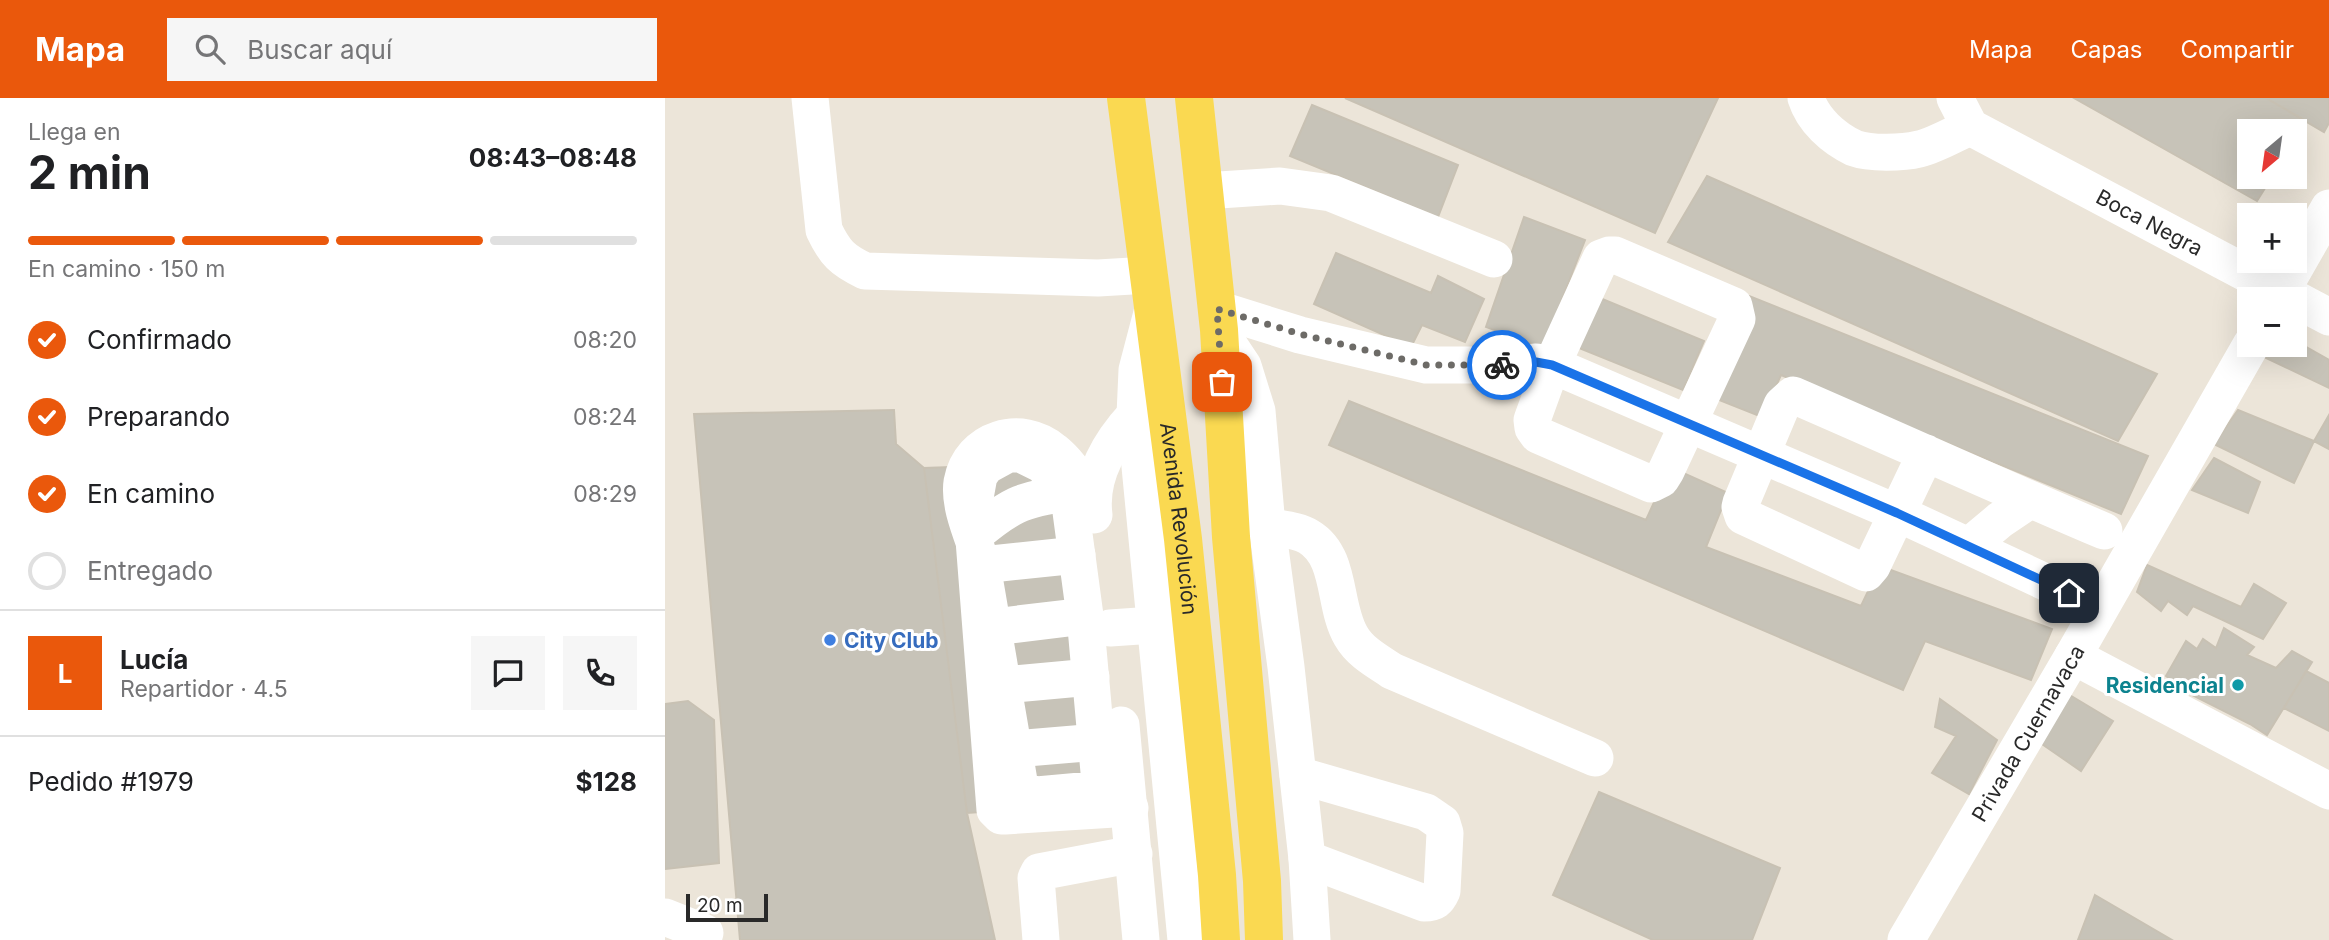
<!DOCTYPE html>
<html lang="es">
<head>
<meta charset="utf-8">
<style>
  body { margin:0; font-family:Inter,sans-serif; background:#f6f6f6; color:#202124; height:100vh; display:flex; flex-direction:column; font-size:26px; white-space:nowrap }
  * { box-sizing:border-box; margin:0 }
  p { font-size:23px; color:#757577 }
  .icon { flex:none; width:38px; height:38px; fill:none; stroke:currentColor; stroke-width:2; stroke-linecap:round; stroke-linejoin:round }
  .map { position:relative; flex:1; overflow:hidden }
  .side { display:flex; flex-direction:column; background:#fff; width:665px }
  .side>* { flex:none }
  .needle { width:46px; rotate:209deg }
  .fabs { position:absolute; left:1572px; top:21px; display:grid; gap:14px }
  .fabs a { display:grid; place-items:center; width:70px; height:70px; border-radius:0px; background:#fff; box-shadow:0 7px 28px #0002; font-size:35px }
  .scale { position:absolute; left:21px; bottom:18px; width:82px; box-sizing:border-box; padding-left:7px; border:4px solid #292929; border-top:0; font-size:19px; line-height:24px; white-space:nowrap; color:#292929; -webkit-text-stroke:5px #fff; paint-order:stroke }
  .pin { position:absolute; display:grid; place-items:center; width:60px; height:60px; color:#fff; margin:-30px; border-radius:14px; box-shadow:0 4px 10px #0006 }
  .courier { position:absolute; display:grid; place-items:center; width:70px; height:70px; margin:-35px; border:5px solid #1a73e8; border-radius:50%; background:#fff; color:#222; box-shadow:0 2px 9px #0007 }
  .head em { font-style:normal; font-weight:700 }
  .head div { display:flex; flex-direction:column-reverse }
  .head { display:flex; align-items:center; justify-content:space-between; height:119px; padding:0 28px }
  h1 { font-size:46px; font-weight:700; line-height:52px }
  .bar { display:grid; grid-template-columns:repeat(4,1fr); gap:10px 7px; align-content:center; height:84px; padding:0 28px }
  .bar i { height:9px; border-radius:5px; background:#e0e0e0 }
  .bar .on { background:#ea580c }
  .bar p { grid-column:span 4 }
  .line { display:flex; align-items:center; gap:18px; padding:0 28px; border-top:2px solid #e0e0e0 }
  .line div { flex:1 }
  .round { display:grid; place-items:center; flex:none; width:74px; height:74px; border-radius:0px; background:#f6f6f6 }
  ol { padding:0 28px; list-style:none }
  li { display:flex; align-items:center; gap:21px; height:77px }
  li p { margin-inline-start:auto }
  li .icon { padding:7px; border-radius:50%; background:#ea580c; color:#fff; stroke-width:4 }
  li:last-child { color:#757577 }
  li i { width:38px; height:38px; border:4px solid #e0e0e0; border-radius:50% }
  header { display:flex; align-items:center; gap:42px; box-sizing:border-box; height:98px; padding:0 35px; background:#ea580c; color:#fff }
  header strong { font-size:33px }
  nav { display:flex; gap:38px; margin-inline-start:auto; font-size:24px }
  .search { width:490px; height:63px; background:#f6f6f6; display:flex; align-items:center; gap:18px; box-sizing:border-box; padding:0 24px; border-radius:0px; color:#757577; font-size:26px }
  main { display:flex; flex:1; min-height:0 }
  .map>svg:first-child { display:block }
  .building { fill:#c7c3b8; stroke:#c8c1b3; stroke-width:2 }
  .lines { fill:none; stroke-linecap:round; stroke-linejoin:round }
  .minor { stroke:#fff; stroke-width:37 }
  .major { stroke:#fad951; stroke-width:38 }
  .done { stroke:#6d6b67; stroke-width:7; stroke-dasharray:0 12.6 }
  .route { stroke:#1a73e8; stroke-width:9 }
  .shop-dot { fill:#3f7fe0; stroke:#fff; stroke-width:2.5 }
  .culture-dot { fill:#0f9aa8; stroke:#fff; stroke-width:2.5 }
  .labels { text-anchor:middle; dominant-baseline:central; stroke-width:6; stroke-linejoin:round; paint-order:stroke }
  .street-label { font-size:21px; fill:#292929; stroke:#fff }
  .shop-label { font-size:21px; font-weight:bold; fill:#366cbe; stroke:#fff; text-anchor:start }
  .culture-label { font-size:21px; font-weight:bold; fill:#0d838f; stroke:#fff; text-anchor:end }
</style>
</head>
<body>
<header>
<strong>Mapa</strong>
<div class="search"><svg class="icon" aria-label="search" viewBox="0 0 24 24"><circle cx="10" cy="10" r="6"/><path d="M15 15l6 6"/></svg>Buscar aquí</div>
<nav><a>Mapa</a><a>Capas</a><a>Compartir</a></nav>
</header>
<main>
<section class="side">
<div class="head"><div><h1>2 min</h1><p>Llega en</p></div><em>08:43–08:48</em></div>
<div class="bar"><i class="on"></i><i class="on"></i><i class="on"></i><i></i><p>En camino · 150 m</p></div>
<ol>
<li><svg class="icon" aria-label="check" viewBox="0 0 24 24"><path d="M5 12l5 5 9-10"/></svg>Confirmado<p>08:20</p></li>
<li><svg class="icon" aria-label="check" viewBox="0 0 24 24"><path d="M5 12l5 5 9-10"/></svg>Preparando<p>08:24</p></li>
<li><svg class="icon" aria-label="check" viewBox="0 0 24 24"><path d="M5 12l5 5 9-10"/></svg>En camino<p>08:29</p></li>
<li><i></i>Entregado</li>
</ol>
<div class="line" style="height:126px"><b class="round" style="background:#ea580c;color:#fff">L</b><div><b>Lucía</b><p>Repartidor · 4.5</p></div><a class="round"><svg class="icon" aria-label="chat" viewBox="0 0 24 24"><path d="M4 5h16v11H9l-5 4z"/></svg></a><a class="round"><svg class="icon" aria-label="phone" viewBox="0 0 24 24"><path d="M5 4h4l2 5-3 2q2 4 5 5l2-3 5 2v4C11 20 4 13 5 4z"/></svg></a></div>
<div class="line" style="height:91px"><div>Pedido #1979</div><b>$128</b></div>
</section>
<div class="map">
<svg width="1664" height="842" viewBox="0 0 1664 842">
  <rect width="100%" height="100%" fill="#ece5d9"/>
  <path class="building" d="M 680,0 L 1053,0 L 990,135 Z
    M 1409,0 L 1601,0 L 1641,23 L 1629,42 L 1629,33 L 1584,33 L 1584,79 L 1607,79 L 1592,103 Z
    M 1601,0 L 1664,0 L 1664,25 L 1659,34 Z
    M 647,7 L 793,67 L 773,119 L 625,58 Z
    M 1042,78 L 1492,276 L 1453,343 L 1003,144 Z
    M 859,119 L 920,142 L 878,250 L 821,229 Z
    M 671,155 L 766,195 L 773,178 L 819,201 L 800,244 L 757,227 L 746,249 L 649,206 Z
    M 930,198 L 1039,243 L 1018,292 L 909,248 Z
    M 1084,198 L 1483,358 L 1456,416 L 1116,277 L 1097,319 L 1044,298 Z
    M 1629,242 L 1664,262 L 1664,290 L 1597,258 L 1604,247 L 1629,247 Z
    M 684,303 L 981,422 L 1005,369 L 1063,395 L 1041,449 L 1196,508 L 1215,468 L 1387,531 L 1366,582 L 1260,543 L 1238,592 L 664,347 Z
    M 229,312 L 231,346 L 259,370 L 302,715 L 330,842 L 75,842 L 29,316 Z
    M 1573,312 L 1649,343 L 1629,385 L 1549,346 Z
    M 1664,317 L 1664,351 L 1649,343 Z
    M 1549,360 L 1595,384 L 1583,415 L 1527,392 Z
    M 407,361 L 445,705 L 302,715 L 259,370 L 372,366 Z
    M 1482,467 L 1576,509 L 1589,486 L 1621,505 L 1598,541 L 1528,508 L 1522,517 L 1503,503 L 1496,513 L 1472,494 Z
    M 1559,530 L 1589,549 L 1582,557 L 1611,570 L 1627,553 L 1647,564 L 1602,637 L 1585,626 L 1525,596 L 1501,578 L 1521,543 L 1532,551 L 1538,541 L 1551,550 Z
    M 1641,573 L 1664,585 L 1664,633 L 1619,610 Z
    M 1403,596 L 1448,623 L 1416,673 L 1374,644 Z
    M 1275,601 L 1332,642 L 1304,696 L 1267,675 L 1291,638 L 1270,629 Z
    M 23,603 L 49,622 L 54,765 L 0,771 L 0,606 Z
    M 934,694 L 1115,770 L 1087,842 L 988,842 L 888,797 Z
    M 1430,797 L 1507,842 L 1413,842 Z"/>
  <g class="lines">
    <g class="minor">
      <path d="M 145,0 L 159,132 C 170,155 177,162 200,173 L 433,180 L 484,177"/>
      <path d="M 1141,0 C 1148,22 1168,40 1189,50 C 1205,56 1238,55 1254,51 C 1271,47 1289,36 1305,29"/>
      <path id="s1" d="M 1290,0 L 1305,29 L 1664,219"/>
      <path d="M 539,93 L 615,88 L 666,95 L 829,161"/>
      <path d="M 944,157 L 950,157 L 1069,208 L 1072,221 L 1001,373 L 996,381 L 986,386 L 873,337 L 868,330 L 867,322 L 887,267 L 936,160 Z"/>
      <path d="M 1612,201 L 1664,110"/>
      <path d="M 488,211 L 472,272 L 470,317 L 521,842"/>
      <path d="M 552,211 L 635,237 L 761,267 L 834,267 L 871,264 L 887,267 L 1232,415 L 1404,495"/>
      <path d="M 554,232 L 578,268 L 592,313 L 602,428 L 621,569 L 642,761 L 647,842"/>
      <path d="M 1261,355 L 1207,468 L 1201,475 L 1078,418 L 1075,409 L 1076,405 L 1117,307 L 1128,297 C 1232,342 1335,389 1439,433"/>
      <path d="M 427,399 C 415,383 404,365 389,353 C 356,325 305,340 297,384 C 293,409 310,443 317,467 L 354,683 C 357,692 362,695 372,697 L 427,692 L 435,685 L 420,518 L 404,399 L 378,367 L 356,356 L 343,356 L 321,368 L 314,378 L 307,416 L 330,712 L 336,718 L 340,718 L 465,710"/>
      <path d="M 429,417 C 424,378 445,344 470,317"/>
      <path d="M 602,428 C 615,431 633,432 644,439 C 677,459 668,508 686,538 C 695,554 712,563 727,573 L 930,660"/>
      <path d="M 308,438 C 343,408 357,401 402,395"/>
      <path d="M 1304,448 L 1335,422 L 1365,402"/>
      <path d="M 317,467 L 412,457"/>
      <path d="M 328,529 L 420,518"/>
      <path d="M 445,530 L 489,527"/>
      <path d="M 1408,558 L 1664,693"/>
      <path d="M 338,587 L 426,579"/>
      <path d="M 456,627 L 476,842"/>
      <path d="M 349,651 L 433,644"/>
      <path d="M 633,677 L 761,714 L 777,725 L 780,735 L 777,793 C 773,802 770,805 759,805 L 642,761"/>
      <path d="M 0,819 L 40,835"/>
      <path d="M 376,842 L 371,780 L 374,774 L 469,756"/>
      <path id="s2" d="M 1241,842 L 1408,558 L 1586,247"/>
    </g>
    <g class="major">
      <path id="s3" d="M 461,0 L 518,441 L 552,777 L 556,842"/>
      <path d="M 529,0 L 554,232 L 566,439 L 597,783 L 599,842"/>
    </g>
  </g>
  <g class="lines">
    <path class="done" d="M 557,284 L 552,211 L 635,236 L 761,267 L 837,267"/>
    <path class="route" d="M 837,267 L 871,264 L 887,267 L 1232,415 L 1404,495"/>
  </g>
  <circle class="shop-dot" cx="165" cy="542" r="7"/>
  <circle class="culture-dot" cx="1573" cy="587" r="7"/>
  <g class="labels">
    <g class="street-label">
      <text stroke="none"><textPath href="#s1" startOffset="236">Boca Negra</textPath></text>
      <text stroke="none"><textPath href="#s3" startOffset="424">Avenida Revolución</textPath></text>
      <text stroke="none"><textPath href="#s2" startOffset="240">Privada Cuernavaca</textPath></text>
    </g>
    <g class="shop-label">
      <text x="179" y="542">City Club</text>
    </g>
    <g class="culture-label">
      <text x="1559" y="587">Residencial</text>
    </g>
  </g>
</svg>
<div class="fabs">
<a><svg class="needle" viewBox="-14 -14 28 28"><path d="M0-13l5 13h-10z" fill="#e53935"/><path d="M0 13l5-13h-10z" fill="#757577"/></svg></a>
<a>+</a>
<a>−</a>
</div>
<div class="scale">20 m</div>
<div class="pin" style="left:557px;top:284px;background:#ea580c"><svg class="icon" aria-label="bag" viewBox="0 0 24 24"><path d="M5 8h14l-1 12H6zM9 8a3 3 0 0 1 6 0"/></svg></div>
<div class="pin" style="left:1404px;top:495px;background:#1f2937"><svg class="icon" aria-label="home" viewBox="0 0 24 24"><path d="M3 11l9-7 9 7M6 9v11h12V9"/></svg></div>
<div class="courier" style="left:837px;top:267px"><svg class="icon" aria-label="bike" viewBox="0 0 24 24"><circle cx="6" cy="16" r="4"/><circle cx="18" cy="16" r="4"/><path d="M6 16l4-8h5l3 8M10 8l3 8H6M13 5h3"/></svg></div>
</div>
</main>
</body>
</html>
